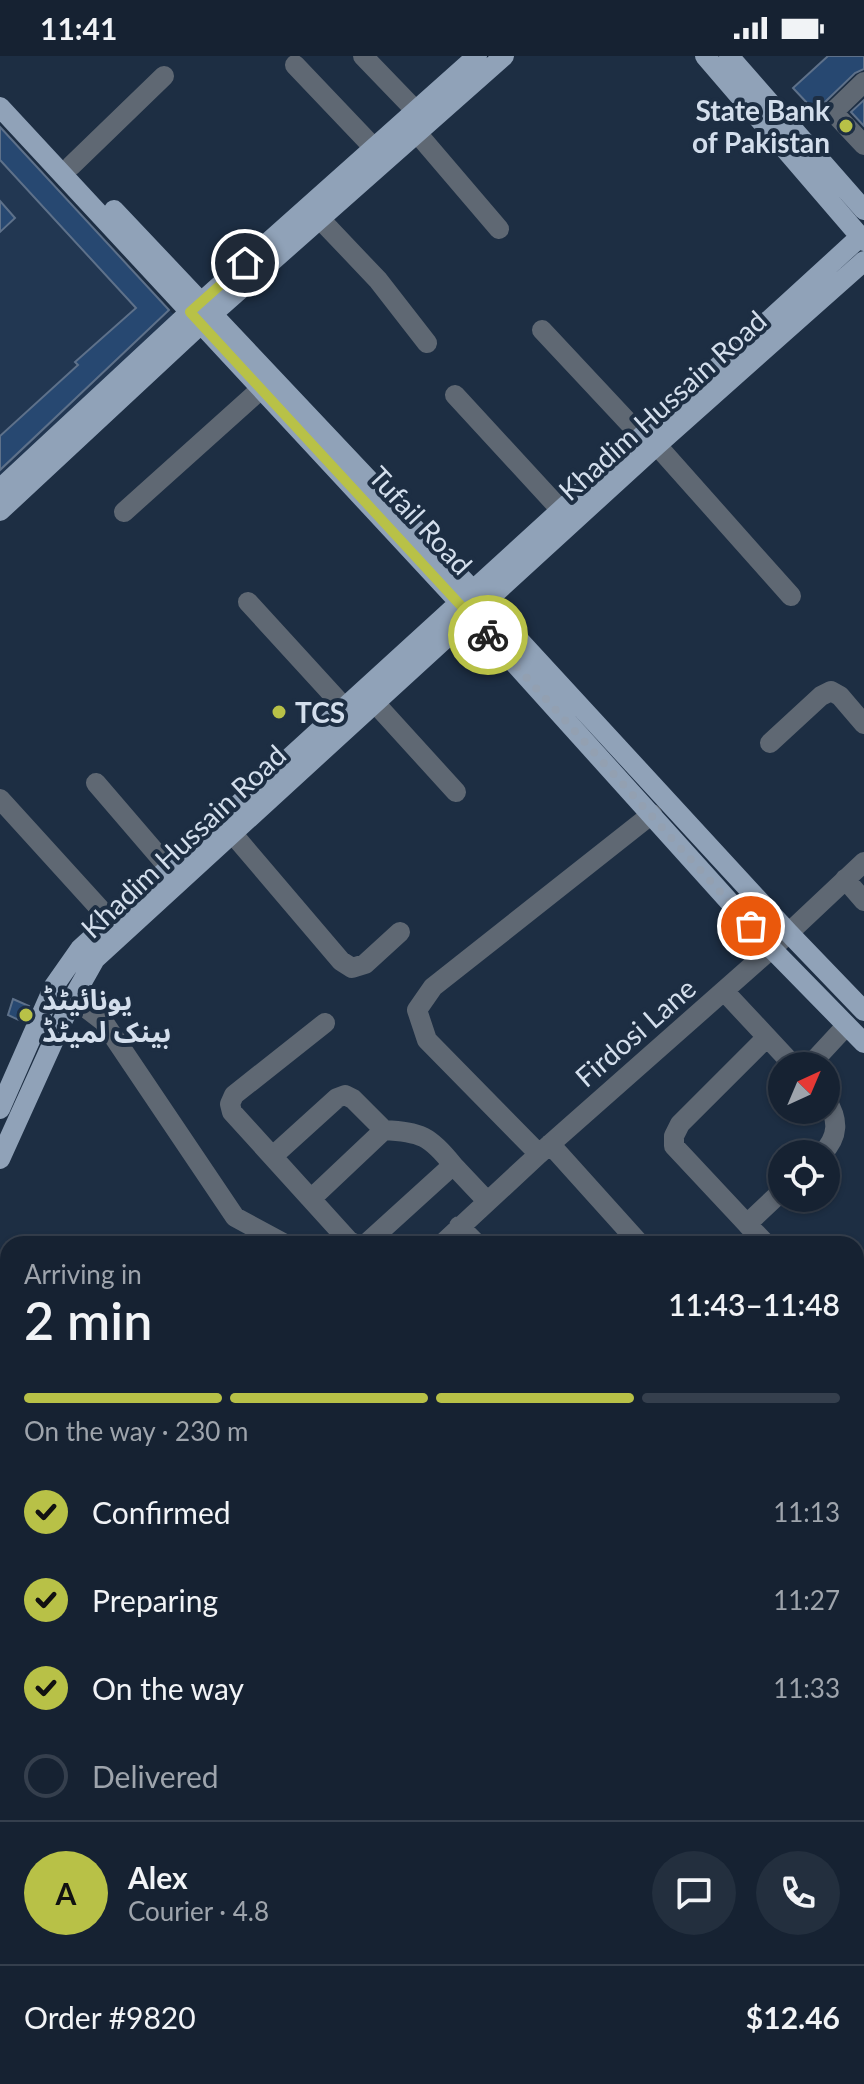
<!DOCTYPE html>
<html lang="en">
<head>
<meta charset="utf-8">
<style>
  body { margin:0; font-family:Lato,"Noto Sans Arabic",sans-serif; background:#232f3e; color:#f1f3f6; height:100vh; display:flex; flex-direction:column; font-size:30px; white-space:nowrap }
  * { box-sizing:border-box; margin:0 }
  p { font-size:26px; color:#9ea4ac }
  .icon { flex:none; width:44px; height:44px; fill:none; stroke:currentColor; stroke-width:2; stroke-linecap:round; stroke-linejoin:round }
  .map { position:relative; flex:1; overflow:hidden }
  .details { position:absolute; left:0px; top:1180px; width:864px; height:848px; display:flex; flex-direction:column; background:#162232; border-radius:24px 24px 0 0; box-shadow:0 2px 6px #0004,0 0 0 2px #353f4d }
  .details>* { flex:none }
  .needle { width:52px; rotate:44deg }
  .fabs { position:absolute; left:768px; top:996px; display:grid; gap:16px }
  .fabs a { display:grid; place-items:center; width:72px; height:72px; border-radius:50%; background:#162232; box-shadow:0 2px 6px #0004,0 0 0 2px #353f4d; font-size:40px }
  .pin { position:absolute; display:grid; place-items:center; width:68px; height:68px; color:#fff; margin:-34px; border:4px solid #fff; border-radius:50%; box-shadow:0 2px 8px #0007 }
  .courier { position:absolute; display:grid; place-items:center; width:80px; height:80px; margin:-40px; border:6px solid #b8c147; border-radius:50%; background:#fff; color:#222; box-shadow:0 2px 10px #0007 }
  .overview em { font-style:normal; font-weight:600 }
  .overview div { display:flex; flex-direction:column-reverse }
  .overview { display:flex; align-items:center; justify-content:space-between; height:136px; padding:0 24px }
  h1 { font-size:52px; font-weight:600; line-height:60px }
  .bar { display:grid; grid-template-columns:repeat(4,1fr); gap:12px 8px; align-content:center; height:96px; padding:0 24px }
  .bar i { height:10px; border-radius:6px; background:#353f4d }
  .bar .selected { background:#b8c147 }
  .bar p { grid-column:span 4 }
  .line { display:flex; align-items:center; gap:20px; padding:0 24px; border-top:2px solid #353f4d }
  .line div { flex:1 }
  .round { display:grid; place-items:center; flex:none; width:84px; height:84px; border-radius:42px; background:#232f3e }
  ol { padding:0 24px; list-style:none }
  li { display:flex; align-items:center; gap:24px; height:88px }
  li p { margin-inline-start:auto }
  li .icon { padding:8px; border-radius:50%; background:#b8c147; color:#111; stroke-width:4 }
  li:last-child { color:#9ea4ac }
  li i { width:44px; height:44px; border:4px solid #353f4d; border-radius:50% }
  .status { display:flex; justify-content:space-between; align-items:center; height:56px; padding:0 40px; background:#162232; direction:ltr }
  .status svg { height:22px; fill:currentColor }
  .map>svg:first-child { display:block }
  .built { fill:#223752 }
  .building { fill:#274871; stroke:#5e718a; stroke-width:2 }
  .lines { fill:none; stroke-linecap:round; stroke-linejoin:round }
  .minor { stroke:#5f6873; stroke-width:20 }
  .major { stroke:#90a2b8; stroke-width:20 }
  .done { stroke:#93a0b1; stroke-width:8; stroke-dasharray:0 14.4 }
  .route { stroke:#b8c147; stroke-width:10 }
  .poi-dot { fill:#b8c147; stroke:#1d2e43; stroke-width:3 }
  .labels { text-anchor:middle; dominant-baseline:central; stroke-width:8; stroke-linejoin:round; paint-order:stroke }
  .poi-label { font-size:28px; font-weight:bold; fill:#d3deec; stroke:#1d2e43; text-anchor:start }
  .street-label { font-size:28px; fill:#d3deec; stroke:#1d2e43 }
</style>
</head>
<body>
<div class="status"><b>11:41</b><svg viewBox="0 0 49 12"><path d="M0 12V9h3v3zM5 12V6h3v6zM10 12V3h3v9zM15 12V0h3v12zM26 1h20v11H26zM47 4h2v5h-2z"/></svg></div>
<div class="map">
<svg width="864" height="2028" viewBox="0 0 864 2028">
  <rect width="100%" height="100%" fill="#1d2e43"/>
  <path class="built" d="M 0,70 L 174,259 L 0,420 Z
    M 0,1963 L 8,1966 L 8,2020 L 450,2021 L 445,2028 L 0,2028 Z"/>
  <path class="building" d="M 828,0 L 864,0 L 864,13 L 855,17 L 824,47 L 820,53 L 823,64 L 793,32 Z
    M 864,44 L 864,70 L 851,56 Z
    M 0,71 L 169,254 L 0,414 L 0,380 L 78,309 L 75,306 L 136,252 L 0,104 Z
    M 0,145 L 15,162 L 0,176 Z
    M 13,943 L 29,950 L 23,966 L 8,959 Z"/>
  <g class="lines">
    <path class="minor" d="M 363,0 L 416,55
      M 295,9 L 374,92
      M 864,26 L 833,56 L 864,89
      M 417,77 L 499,173
      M 71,110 L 164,20
      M 320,163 L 378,224 L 427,287
      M 542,274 L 629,367 L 645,376 L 791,540
      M 455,339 L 560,453
      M 124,456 L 261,333
      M 248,546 L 344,651
      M 375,647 L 456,736
      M 770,687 L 821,640 L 831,635 L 840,640 L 864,668
      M 96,727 L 169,812
      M 0,743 L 111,865
      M 232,777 L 341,905 L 352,912 L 365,908 L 400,876
      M 845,823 L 864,845
      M 724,935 L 794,1010
      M 73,942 L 103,965 L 235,1161 L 285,1188
      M 325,967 L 234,1039 L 230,1048 L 232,1056 L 349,1185 L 355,1188
      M 767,981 L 680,1068 L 674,1080 L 674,1090 L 747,1168 L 782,1135
      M 809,1010 L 846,970
      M 550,1088 L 640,1188
      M 539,1098 L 427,984 L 417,954 L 433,931 L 652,758
      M 822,1098 C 839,1080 839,1064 826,1043
      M 273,1100 L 337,1042 L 345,1039 L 353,1043 L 384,1074 C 421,1076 430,1080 453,1109
      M 312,1142 L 384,1074
      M 747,1168 L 766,1188
      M 459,1170 L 477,1188
      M 366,1188 L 453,1109 L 487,1145
      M 442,1188 L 539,1098 L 779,886 L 864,806
      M 856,1281 L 864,1290
      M 0,1346 L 8,1350
      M 856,1690 L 864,1690
      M 73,2020 L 73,2028
      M 490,2024 L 559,2021 L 633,2028"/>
    <path class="major" d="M 705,0 L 864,185
      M 729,0 L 864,154
      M 0,51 L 471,559 L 771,892 L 864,987
      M 114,154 L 485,547 L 788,876 L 864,955
      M 0,433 L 190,256 L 477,0
      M 0,455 L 201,268 L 504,0
      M 0,1053 L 54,930 L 80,893 L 860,181
      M 0,1103 L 73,942 L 95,903 L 657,389 L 864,205
      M 856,1427 L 864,1413
      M 856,1477 L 864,1464
      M 460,2028 L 466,2020
      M 487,2028 L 492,2020"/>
  </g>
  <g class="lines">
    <path class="done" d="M 488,579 L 751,870"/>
    <path class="route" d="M 245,207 L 190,256 L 488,579"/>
  </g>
  <g class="poi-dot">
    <circle cx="846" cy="70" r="8"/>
    <circle cx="279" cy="656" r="8"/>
    <circle cx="26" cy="959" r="8"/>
  </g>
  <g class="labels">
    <g class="poi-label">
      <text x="830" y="54" text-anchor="end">State Bank<tspan x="830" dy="32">of Pakistan</tspan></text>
      <text x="295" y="656">TCS</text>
      <text x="42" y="943">یونائیٹڈ<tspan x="42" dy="32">بینک لمیٹڈ</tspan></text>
    </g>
    <g class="street-label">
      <text transform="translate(662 349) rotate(-42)">Khadim Hussain Road</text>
      <text transform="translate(421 464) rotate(47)">Tufail Road</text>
      <text transform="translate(183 785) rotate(-43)">Khadim Hussain Road</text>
      <text transform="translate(635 976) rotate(-41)">Firdosi Lane</text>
    </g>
  </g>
</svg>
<div class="fabs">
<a><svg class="needle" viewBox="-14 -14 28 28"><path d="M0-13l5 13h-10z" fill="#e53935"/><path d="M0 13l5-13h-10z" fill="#9ea4ac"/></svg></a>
<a><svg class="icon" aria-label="locate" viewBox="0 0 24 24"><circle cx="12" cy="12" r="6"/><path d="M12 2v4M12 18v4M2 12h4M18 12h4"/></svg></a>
</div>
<div class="pin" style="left:751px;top:870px;background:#ea580c"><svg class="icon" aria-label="bag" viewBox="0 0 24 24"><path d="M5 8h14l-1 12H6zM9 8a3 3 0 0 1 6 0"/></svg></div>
<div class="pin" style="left:245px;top:207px;background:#1f2937"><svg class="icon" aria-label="home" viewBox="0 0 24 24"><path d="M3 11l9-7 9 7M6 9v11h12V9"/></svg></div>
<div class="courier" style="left:488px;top:579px"><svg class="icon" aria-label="bike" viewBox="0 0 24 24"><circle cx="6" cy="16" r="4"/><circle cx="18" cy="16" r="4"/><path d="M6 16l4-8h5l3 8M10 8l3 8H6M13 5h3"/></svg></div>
<section class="details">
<div class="overview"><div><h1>2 min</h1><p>Arriving in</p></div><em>11:43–11:48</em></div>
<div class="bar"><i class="selected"></i><i class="selected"></i><i class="selected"></i><i></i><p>On the way · 230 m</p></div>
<ol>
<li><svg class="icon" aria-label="check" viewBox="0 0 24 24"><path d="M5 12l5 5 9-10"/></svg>Confirmed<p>11:13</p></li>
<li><svg class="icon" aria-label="check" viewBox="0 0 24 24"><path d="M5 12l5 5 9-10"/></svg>Preparing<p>11:27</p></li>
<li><svg class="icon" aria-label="check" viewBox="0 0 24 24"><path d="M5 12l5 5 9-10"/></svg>On the way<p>11:33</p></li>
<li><i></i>Delivered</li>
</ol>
<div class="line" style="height:144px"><b class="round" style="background:#b8c147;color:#111">A</b><div><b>Alex</b><p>Courier · 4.8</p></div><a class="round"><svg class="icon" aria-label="chat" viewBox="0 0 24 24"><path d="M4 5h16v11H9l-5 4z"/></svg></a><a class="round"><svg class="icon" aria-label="phone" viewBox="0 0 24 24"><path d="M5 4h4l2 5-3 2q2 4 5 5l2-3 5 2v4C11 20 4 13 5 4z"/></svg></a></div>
<div class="line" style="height:104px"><div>Order #9820</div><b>$12.46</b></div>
</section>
</div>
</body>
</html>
